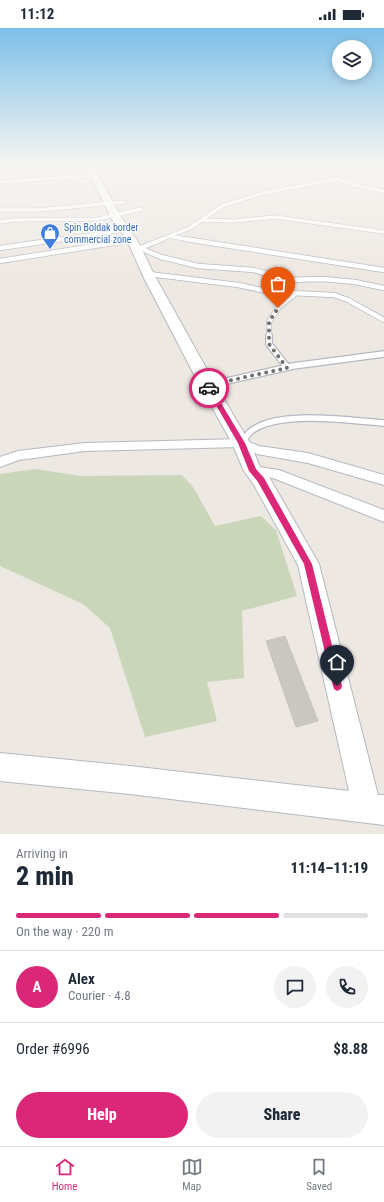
<!DOCTYPE html>
<html lang="en">
<head>
<meta charset="utf-8">
<style>
  body { margin:0; font-family:"Roboto Condensed",sans-serif; background:#f2f2f3; color:#1f2937; height:100vh; display:flex; flex-direction:column; font-size:15px; white-space:nowrap }
  * { box-sizing:border-box; margin:0 }
  p { font-size:13px; color:#747a83 }
  .icon { flex:none; width:22px; height:22px; fill:none; stroke:currentColor; stroke-width:2; stroke-linecap:round; stroke-linejoin:round }
  .map { position:relative; height:806px; overflow:hidden }
  .sheet { display:flex; flex-direction:column; background:#fff; flex:1 }
  .sheet>* { flex:none }
  .controls { position:absolute; left:332px; top:12px; display:grid; gap:8px }
  .controls a { display:grid; place-items:center; width:40px; height:40px; border-radius:50%; background:#fff; box-shadow:0 2px 10px #0003; font-size:20px }
  .pin { position:absolute; display:grid; place-items:center; width:34px; height:34px; color:#fff; margin:-41px -17px; border-radius:50% 50% 50% 0; rotate:-45deg; box-shadow:0 0 4px #0007 }
  .pin .icon { rotate:45deg }
  .courier { position:absolute; display:grid; place-items:center; width:40px; height:40px; margin:-20px; border:3px solid #db2777; border-radius:50%; background:#fff; color:#222; box-shadow:0 1px 5px #0007 }
  .headline em { font-style:normal; font-weight:800 }
  .headline div { display:flex; flex-direction:column-reverse }
  .headline { display:flex; align-items:center; justify-content:space-between; height:68px; padding:0 16px }
  h1 { font-size:26px; font-weight:800; line-height:30px }
  .bar { display:grid; grid-template-columns:repeat(4,1fr); gap:6px 4px; align-content:center; height:48px; padding:0 16px }
  .bar i { height:5px; border-radius:3px; background:#e0e1e3 }
  .bar .current { background:#db2777 }
  .bar p { grid-column:span 4 }
  .line { display:flex; align-items:center; gap:10px; padding:0 16px; border-top:1px solid #e0e1e3 }
  .line div { flex:1 }
  .round { display:grid; place-items:center; flex:none; width:42px; height:42px; border-radius:21px; background:#f2f2f3 }
  .button { display:flex; gap:8px; margin-top:auto; padding:8px 16px }
  .button a { flex:1; height:46px; border-radius:24px; background:#db2777; color:#fff; font-size:16px; font-weight:800; line-height:46px; text-align:center }
  .button a+a { background:#f2f2f3; color:#1f2937 }
  .status { display:flex; justify-content:space-between; align-items:center; height:28px; padding:0 20px; background:#fff; direction:ltr }
  .status svg { height:11px; fill:currentColor }
  .dock { display:flex; justify-content:space-around; align-items:center; height:56px; border-top:1px solid #e0e1e3; background:#fff; font-size:11px; color:#747a83 }
  .dock a { display:grid; justify-items:center; gap:2px }
  .dock .current { color:#db2777 }
  .map>svg:first-child { display:block }
  .cemetery { fill:#cad6ba }
  .building { fill:#cac6c0; stroke:#cac3bb }
  .lines { fill:none; stroke-linecap:round; stroke-linejoin:round }
  .lane-far2-casing { stroke:#b5b8c0; stroke-width:4.5 }
  .lane-far1-casing { stroke:#b5b8c0; stroke-width:6 }
  .lane-casing { stroke:#b5b8c0; stroke-width:8 }
  .street-casing { stroke:#b5b8c0; stroke-width:2 }
  .secondary-casing { stroke:#b5b8c0; stroke-width:2 }
  .lane-far2 { stroke:#fff; stroke-width:3.5 }
  .lane-far1 { stroke:#fff; stroke-width:4.5 }
  .lane { stroke:#fff; stroke-width:5.5 }
  .street { fill:#fff; fill-rule:evenodd }
  .secondary { fill:#fff; fill-rule:evenodd }
  .route { fill:#db2777 }
  .done { stroke:#716f6d; stroke-width:4; stroke-dasharray:0 7.2 }
  .labels { text-anchor:middle; dominant-baseline:central; stroke-width:3; stroke-linejoin:round; paint-order:stroke }
  .far-shop-label { font-size:10px; fill:#366cbe; stroke:#fff; text-anchor:start }
</style>
</head>
<body>
<div class="status"><b>11:12</b><svg viewBox="0 0 49 12"><path d="M0 12V9h3v3zM5 12V6h3v6zM10 12V3h3v9zM15 12V0h3v12zM26 1h20v11H26zM47 4h2v5h-2z"/></svg></div>
<div class="map">
<svg width="384" height="806" viewBox="0 0 384 806">
  <rect width="100%" height="100%" fill="#eee8e2"/>
  <path class="cemetery" d="M 35,441 L 81,448 L 182,447 L 193,459 L 215,498 L 261,488 L 276,502 L 297,568 L 242,583 L 244,650 L 207,654 L 217,693 L 145,709 L 110,600 L 83,576 L 0,538 L 0,446 Z"/>
  <path class="building" d="M 285,608 L 318,693 L 296,699 L 266,613 Z"/>
  <g class="lines">
    <defs>
      <path id="lane-far2" d="M 337,151 L 353,157 L 384,163
        M 0,154 L 102,147 L 164,141
        M 0,182 L 38,182 L 123,174
        M 202,192 L 233,193 L 275,189 L 384,204
        M 0,194 L 14,192 L 98,191 L 141,181
        M 173,209 L 192,212
        M 55,212 L 124,202
        M 160,212 L 190,200 L 222,178 L 263,165 L 337,151 L 345,146 L 350,136"/>
      <path id="lane-far1" d="M 185,211 L 384,242
        M 0,220 L 62,211
        M 140,220 L 161,229 L 198,238 L 254,242 L 287,252 L 323,251 L 355,254 L 384,260
        M 138,221 L 163,211
        M 0,233 L 132,212
        M 149,246 L 238,257 L 271,264 L 334,267 L 348,272 L 384,292
        M 269,309 L 269,294 L 278,280 L 296,265"/>
      <path id="lane" d="M 269,308 L 269,316 L 287,339
        M 207,356 L 218,355 L 293,338 L 384,326
        M 242,414 C 245,411 247,407 250,404 C 277,381 350,393 384,395"/>
      <path id="street" d="M 241,411 L 259,418 L 308,425 L 384,447 L 384,457 L 308,435 L 257,426 L 240,419 L 85,423 L 19,432 L 0,439 L 0,429 L 18,423 L 85,415 Z
        M 253,438 L 279,442 L 384,482 L 384,494 L 273,450 L 248,446 L 247,443 L 248,440 Z"/>
      <path id="secondary" d="M 84,136 L 92,136 L 123,192 L 137,212 L 156,250 L 215,356 L 250,415 L 260,439 L 268,447 L 319,536 L 378,767 L 384,767 L 384,797 L 130,766 L 0,753 L 0,725 L 130,738 L 349,763 L 298,537 L 254,457 L 244,443 L 232,415 L 199,356 L 144,250 L 127,212 L 113,193 Z
        M 377,136 L 384,136 L 384,140 Z"/>
    </defs>
    <use href="#lane-far2" class="lane-far2-casing"/>
    <use href="#lane-far1" class="lane-far1-casing"/>
    <use href="#lane" class="lane-casing"/>
    <use href="#street" class="street-casing"/>
    <use href="#secondary" class="secondary-casing"/>
    <use href="#lane-far2" class="lane-far2"/>
    <use href="#lane-far1" class="lane-far1"/>
    <use href="#lane" class="lane"/>
    <use href="#street" class="street"/>
    <use href="#secondary" class="secondary"/>
  </g>
  <linearGradient id="sky" x2="0" y2="1"><stop stop-color="#7dc0e8"/><stop offset="0.55" stop-color="#f7f5f2"/><stop offset="1" stop-color="#f7f5f2" stop-opacity="0"/></linearGradient>
  <rect width="384" height="249" fill="url(#sky)"/>
  <path class="route" d="M 207,358 L 212,360 L 245,415 L 256,441 L 264,450 L 312,536 L 342,658 L 341,661 L 337,663 L 334,661 L 333,658 L 304,536 L 258,454 L 249,443 L 238,415 L 206,360 Z"/>
  <g class="lines">
    <path class="done" d="M 209,360 L 207,356 L 218,355 L 287,340 L 269,316 L 269,294 L 278,280"/>
  </g>
  <defs>
    <symbol id="shop-pin" viewBox="-11 -11 22 30"><path d="M0 17L-7.5 6A9.5 9.5 0 1 1 7.5 6Z" fill="#3f7fe0" stroke="#fff"/><path d="M-5-2.5h2.3a2.7 3.5 0 0 1 5.4 0H5L5.5 6h-11ZM-1.5-2.5h3a1.5 2.3 0 0 0-3 0Z" fill="#fff"/></symbol>
  </defs>
  <g fill-rule="evenodd">
    <use href="#shop-pin" x="39" y="194" width="22" height="30"/>
  </g>
  <g class="labels">
    <g class="far-shop-label">
      <text x="64" y="199">Spin Boldak border<tspan x="64" dy="12">commercial zone</tspan></text>
    </g>
  </g>
</svg>
<div class="controls">
<a><svg class="icon" aria-label="layers" viewBox="0 0 24 24"><path d="M12 4l9 5-9 5-9-5zM3 14l9 5 9-5"/></svg></a>
</div>
<div class="pin" style="left:278px;top:280px;background:#ea580c"><svg class="icon" aria-label="bag" viewBox="0 0 24 24"><path d="M5 8h14l-1 12H6zM9 8a3 3 0 0 1 6 0"/></svg></div>
<div class="pin" style="left:337px;top:658px;background:#1f2937"><svg class="icon" aria-label="home" viewBox="0 0 24 24"><path d="M3 11l9-7 9 7M6 9v11h12V9"/></svg></div>
<div class="courier" style="left:209px;top:360px"><svg class="icon" aria-label="car" viewBox="0 0 24 24"><path d="M5 17H2v-5l4-1 3-4h7l3 4 3 1v5h-3M9 17h6M6 11h13"/><circle cx="7" cy="17" r="2"/><circle cx="17" cy="17" r="2"/></svg></div>
</div>
<section class="sheet">
<div class="headline"><div><h1>2 min</h1><p>Arriving in</p></div><em>11:14–11:19</em></div>
<div class="bar"><i class="current"></i><i class="current"></i><i class="current"></i><i></i><p>On the way · 220 m</p></div>
<div class="line" style="height:72px"><b class="round" style="background:#db2777;color:#fff">A</b><div><b>Alex</b><p>Courier · 4.8</p></div><a class="round"><svg class="icon" aria-label="chat" viewBox="0 0 24 24"><path d="M4 5h16v11H9l-5 4z"/></svg></a><a class="round"><svg class="icon" aria-label="phone" viewBox="0 0 24 24"><path d="M5 4h4l2 5-3 2q2 4 5 5l2-3 5 2v4C11 20 4 13 5 4z"/></svg></a></div>
<div class="line" style="height:52px"><div>Order #6996</div><b>$8.88</b></div>
<div class="button"><a>Help</a><a>Share</a></div>
</section>
<nav class="dock">
<a class="current"><svg class="icon" aria-label="home" viewBox="0 0 24 24"><path d="M3 11l9-7 9 7M6 9v11h12V9"/></svg>Home</a>
<a><svg class="icon" aria-label="map" viewBox="0 0 24 24"><path d="M3 6l6-2 6 2 6-2v14l-6 2-6-2-6 2zM9 4v14M15 6v14"/></svg>Map</a>
<a><svg class="icon" aria-label="saved" viewBox="0 0 24 24"><path d="M7 4h10v16l-5-4-5 4z"/></svg>Saved</a>
</nav>
</body>
</html>
